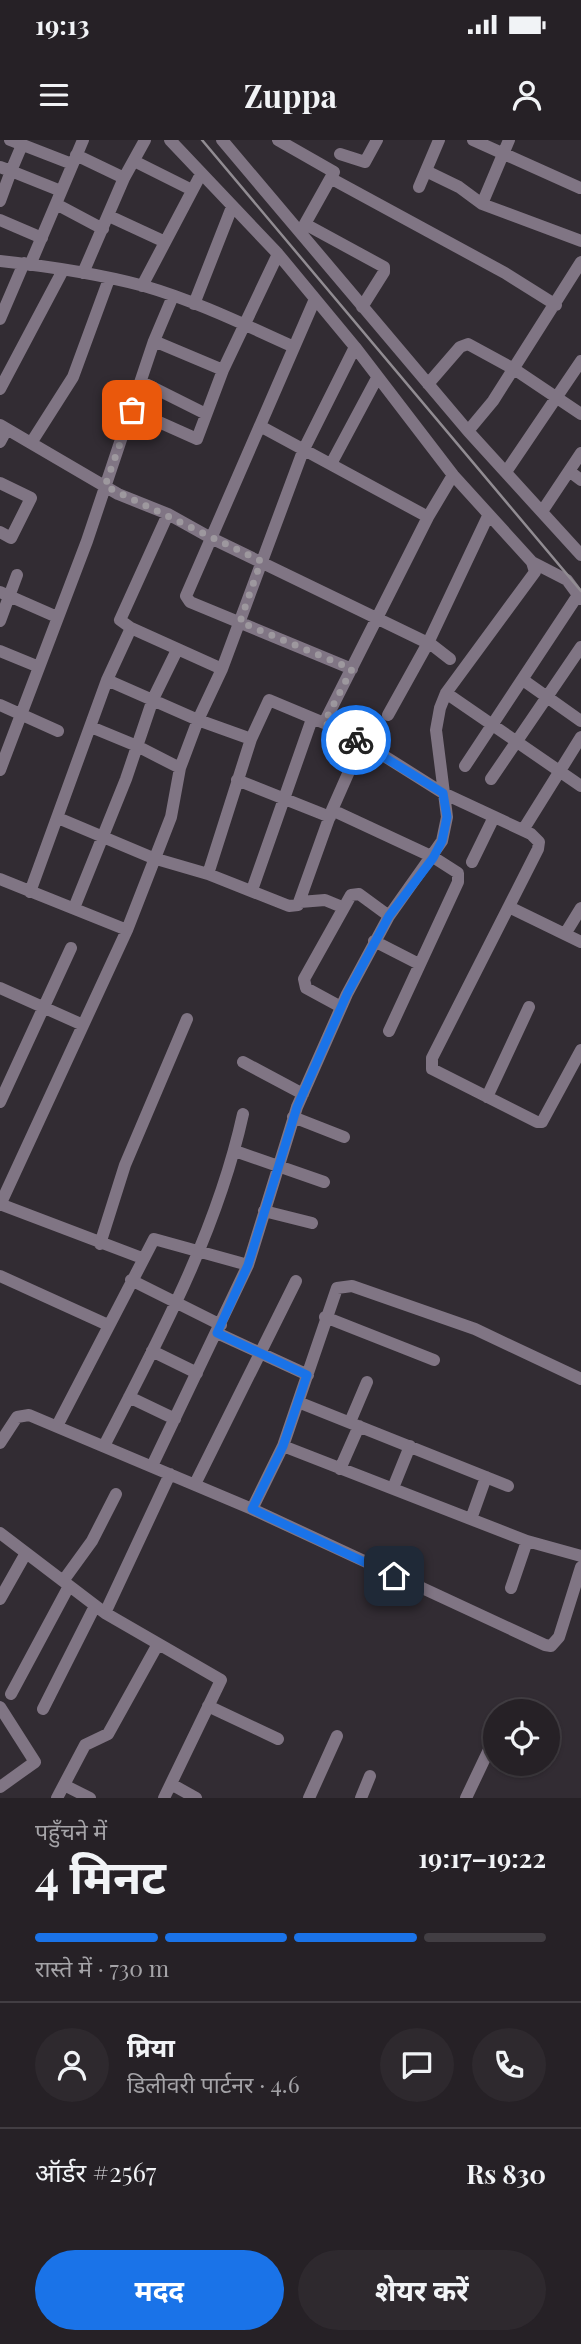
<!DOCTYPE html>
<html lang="hi">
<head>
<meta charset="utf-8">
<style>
  body { margin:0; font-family:"Playfair Display","Noto Sans Devanagari",serif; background:#2e292e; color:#f1f3f6; height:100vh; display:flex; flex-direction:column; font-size:26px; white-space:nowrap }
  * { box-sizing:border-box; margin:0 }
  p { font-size:23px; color:#a4a3a7 }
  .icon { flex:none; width:38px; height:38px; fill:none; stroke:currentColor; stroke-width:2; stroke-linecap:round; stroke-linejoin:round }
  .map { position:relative; height:1658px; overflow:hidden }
  .side { display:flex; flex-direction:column; background:#262126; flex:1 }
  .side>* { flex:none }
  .fabs { position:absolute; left:483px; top:1559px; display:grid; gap:14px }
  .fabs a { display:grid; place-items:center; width:77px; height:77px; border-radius:50%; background:#262126; box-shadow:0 2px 5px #0004,0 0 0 2px #423e43; font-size:35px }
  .pin { position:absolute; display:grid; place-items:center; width:60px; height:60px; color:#fff; margin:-30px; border-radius:14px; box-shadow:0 4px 10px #0006 }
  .courier { position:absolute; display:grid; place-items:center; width:70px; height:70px; margin:-35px; border:5px solid #1a73e8; border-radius:50%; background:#fff; color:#222; box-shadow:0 2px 9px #0007 }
  .summary em { font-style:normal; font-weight:700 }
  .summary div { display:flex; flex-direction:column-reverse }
  .summary { display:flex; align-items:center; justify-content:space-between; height:119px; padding:0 35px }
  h1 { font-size:46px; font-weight:700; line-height:52px }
  .bar { display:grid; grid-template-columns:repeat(4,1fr); gap:10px 7px; align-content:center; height:84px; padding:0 35px }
  .bar i { height:9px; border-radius:5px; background:#423e43 }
  .bar .active { background:#1a73e8 }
  .bar p { grid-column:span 4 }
  .line { display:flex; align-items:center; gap:18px; padding:0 35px; border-top:2px solid #423e43 }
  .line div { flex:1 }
  .round { display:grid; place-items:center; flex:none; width:74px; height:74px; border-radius:37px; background:#2e292e }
  .button { display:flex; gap:14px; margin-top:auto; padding:14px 35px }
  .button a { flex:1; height:80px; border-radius:42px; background:#1a73e8; color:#fff; font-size:28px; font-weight:700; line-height:80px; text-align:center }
  .button a+a { background:#2e292e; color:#f1f3f6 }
  .status { display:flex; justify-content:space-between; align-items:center; height:49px; padding:0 35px; background:#262126; direction:ltr }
  .status svg { height:19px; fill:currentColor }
  header { display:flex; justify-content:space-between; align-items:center; height:91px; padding:0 35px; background:#262126; font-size:32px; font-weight:700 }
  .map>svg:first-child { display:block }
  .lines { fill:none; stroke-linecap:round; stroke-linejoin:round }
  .minor { stroke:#807584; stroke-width:12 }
  .rail { stroke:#918c92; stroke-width:2.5 }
  .done { stroke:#9d989e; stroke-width:7; stroke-dasharray:0 12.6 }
  .route { stroke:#1a73e8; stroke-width:9 }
</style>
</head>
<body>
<div class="status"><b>19:13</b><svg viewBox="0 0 49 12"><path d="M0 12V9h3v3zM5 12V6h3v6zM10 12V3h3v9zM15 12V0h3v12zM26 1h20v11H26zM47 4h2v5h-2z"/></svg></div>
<header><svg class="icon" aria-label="menu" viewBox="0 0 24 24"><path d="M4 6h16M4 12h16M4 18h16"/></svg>Zuppa<svg class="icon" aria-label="person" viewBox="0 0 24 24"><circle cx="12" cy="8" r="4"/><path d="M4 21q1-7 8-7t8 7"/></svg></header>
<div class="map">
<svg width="581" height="1658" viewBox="0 0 581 1658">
  <rect width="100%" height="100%" fill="#322c33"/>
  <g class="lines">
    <path class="minor" d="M 10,0 L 72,24
      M 222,0 L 468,291 L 581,415
      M 278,0 L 334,32 L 301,91
      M 473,0 L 580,48
      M 22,5 L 11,31 L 61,51
      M 340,14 L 365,22 L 377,0
      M 76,15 L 124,38
      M 134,21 L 192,50
      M 0,27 L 11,31 L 0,61
      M 426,31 L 459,47 L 482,64 L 581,101
      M 332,39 L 505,133 L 556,165
      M 419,47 L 439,0
      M 56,64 L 103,89
      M 482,64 L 509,0
      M 109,76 L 163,101
      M 0,80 L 42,98
      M 305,84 L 384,127 L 384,132 L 362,167
      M 0,121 C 46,126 99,134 144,146 C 196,161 245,185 294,207
      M 30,125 L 83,0
      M 83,133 L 124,38 L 145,0
      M 142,146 L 201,34
      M 315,159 L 186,456 L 190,462 L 352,529
      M 194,164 L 232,67
      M 0,179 L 24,123
      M 154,201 L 223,230
      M 142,242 L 206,274
      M 428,244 L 460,207 L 468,204 L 514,229 L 581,274
      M 0,249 L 62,132
      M 132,270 L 197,299 L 223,230 L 278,114
      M 0,285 L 118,354 L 168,374 L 211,398 L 432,505 L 450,519
      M 260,286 L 428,377
      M 468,291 L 493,261 L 581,122
      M 0,302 L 7,289
      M 31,303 L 73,237 L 109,139
      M 331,324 L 377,238
      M 569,331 L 581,340
      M 506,332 L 581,221
      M 0,343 L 31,358 L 11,398 L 0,392
      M 543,370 L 581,313
      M 532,422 L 567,440 L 581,459
      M 0,452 L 57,477
      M 0,481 L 17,435
      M 131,488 L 222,529
      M 0,511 L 39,527
      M 107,540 L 198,580 L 251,599
      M 523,540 L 581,581
      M 446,553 L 581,646
      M 0,565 L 58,591
      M 388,575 L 428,503 L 488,376
      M 324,583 L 362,602 L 443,653 L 531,694 L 539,702 L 538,709 L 432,918 L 432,929 L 537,982 L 542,982 L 581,910
      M 91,587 L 137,606 L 180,628
      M 362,602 L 332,670 L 298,765 L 289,766 L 208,734 L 251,599 L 269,560 L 324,583 L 428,377 L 453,335
      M 465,626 L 578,455
      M 0,630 L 87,401 L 154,201 L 173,156
      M 491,639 L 581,507
      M 237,640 L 330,677
      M 332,670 L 433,717 L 458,733 L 458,742 L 389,891
      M 58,678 L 153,718 L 208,734
      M 523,690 L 581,597
      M 472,722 L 494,677
      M 0,739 L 127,790
      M 252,750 L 312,579
      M 30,752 L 107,540 L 131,488 L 120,480 L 168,374
      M 300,762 L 325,760 L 342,767
      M 509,767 L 581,802
      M 74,768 L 126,639 L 153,559 L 177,510
      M 565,794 L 581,768
      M 374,801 L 419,824
      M 0,848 L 83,885
      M 341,867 L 306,848 L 304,839 L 351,755 L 359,754 L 389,776
      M 243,922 L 303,954
      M 487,957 L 529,867
      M 0,962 L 71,808
      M 293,977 L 344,997
      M 235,1011 L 324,1042
      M 0,1064 L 142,1118
      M 0,1065 L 127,790 L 171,677 L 180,628 L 198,580 L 222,529 L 303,311 L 355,207
      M 264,1071 L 312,1083
      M 100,1104 L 125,1025 L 187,879
      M 0,1136 L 108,1185
      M 131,1140 L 221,1185
      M 325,1177 L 434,1220
      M 217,1193 L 308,1235
      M 152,1211 L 197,1233
      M 129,1257 L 175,1279
      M 298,1262 L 508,1346
      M 350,1282 L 367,1242
      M 57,1286 L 154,1099 L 248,1125
      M 0,1303 L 17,1277 L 29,1275 L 252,1369 L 545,1505 L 551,1506 L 559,1497 L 581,1427
      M 104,1306 C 159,1199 217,1092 243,974
      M 283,1306 L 527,1401 L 581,1416
      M 152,1326 L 248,1125 L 297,967 L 347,854 L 389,776 L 442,701 L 447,677 L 436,590 L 440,568 L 446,553 L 535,432 L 532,422 L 453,335 L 355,207 L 278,114 L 170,0
      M 340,1329 L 359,1286
      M 195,1344 L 296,1141
      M 393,1348 L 410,1306
      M 252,1369 L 283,1306 L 337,1148 L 352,1146 L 475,1189 L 581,1239
      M 471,1379 L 486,1337
      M 0,1393 L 105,1473 L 221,1540 L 164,1658
      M 63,1441 L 92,1401 L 116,1354
      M 511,1448 L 527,1401
      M 0,1459 L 26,1413
      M 105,1473 L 170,1334
      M 11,1554 L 69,1446
      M 208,1566 L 278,1599
      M 0,1567 L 35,1622 L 0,1647
      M 43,1569 L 95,1466
      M 508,1572 L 510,1567
      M 171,1644 L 196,1658
      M 64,1645 L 90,1658
      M 57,1658 L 85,1605 L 108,1594 L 158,1504
      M 309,1658 L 337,1596
      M 361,1658 L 370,1636
      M 466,1658 L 495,1597"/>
    <path class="rail" d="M 202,0 L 581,451"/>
  </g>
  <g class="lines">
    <path class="done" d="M 132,270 L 105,346 L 261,421 L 240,482 L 352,529 L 324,583 L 356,600"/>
    <path class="route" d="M 356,600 L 443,653 L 447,677 L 442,701 L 433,718 L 389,776 L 347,854 L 297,967 L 248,1125 L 217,1193 L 307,1235 L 283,1306 L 252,1369 L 394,1436"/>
  </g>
</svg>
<div class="fabs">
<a><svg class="icon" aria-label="locate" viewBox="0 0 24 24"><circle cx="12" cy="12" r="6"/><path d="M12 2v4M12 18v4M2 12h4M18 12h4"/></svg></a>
</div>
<div class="pin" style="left:132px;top:270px;background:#ea580c"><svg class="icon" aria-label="bag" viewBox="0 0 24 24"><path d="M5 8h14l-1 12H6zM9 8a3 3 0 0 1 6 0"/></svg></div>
<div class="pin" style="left:394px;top:1436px;background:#1f2937"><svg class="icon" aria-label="home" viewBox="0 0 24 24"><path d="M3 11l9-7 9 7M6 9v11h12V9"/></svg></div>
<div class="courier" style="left:356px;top:600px"><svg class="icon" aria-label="bike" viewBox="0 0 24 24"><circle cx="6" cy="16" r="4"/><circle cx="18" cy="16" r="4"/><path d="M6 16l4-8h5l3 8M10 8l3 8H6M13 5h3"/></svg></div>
</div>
<section class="side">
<div class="summary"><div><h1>4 मिनट</h1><p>पहुँचने में</p></div><em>19:17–19:22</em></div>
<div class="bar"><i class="active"></i><i class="active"></i><i class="active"></i><i></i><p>रास्ते में · 730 m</p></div>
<div class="line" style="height:126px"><a class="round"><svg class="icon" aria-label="person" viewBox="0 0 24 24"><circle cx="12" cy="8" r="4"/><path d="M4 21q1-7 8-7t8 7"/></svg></a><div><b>प्रिया</b><p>डिलीवरी पार्टनर · 4.6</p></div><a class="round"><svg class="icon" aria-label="chat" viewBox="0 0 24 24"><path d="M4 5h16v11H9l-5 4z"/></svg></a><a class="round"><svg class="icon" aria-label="phone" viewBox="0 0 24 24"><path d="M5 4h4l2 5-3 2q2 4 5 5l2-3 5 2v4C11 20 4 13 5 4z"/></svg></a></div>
<div class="line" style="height:91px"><div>ऑर्डर #2567</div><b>Rs 830</b></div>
<div class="button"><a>मदद</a><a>शेयर करें</a></div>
</section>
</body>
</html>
